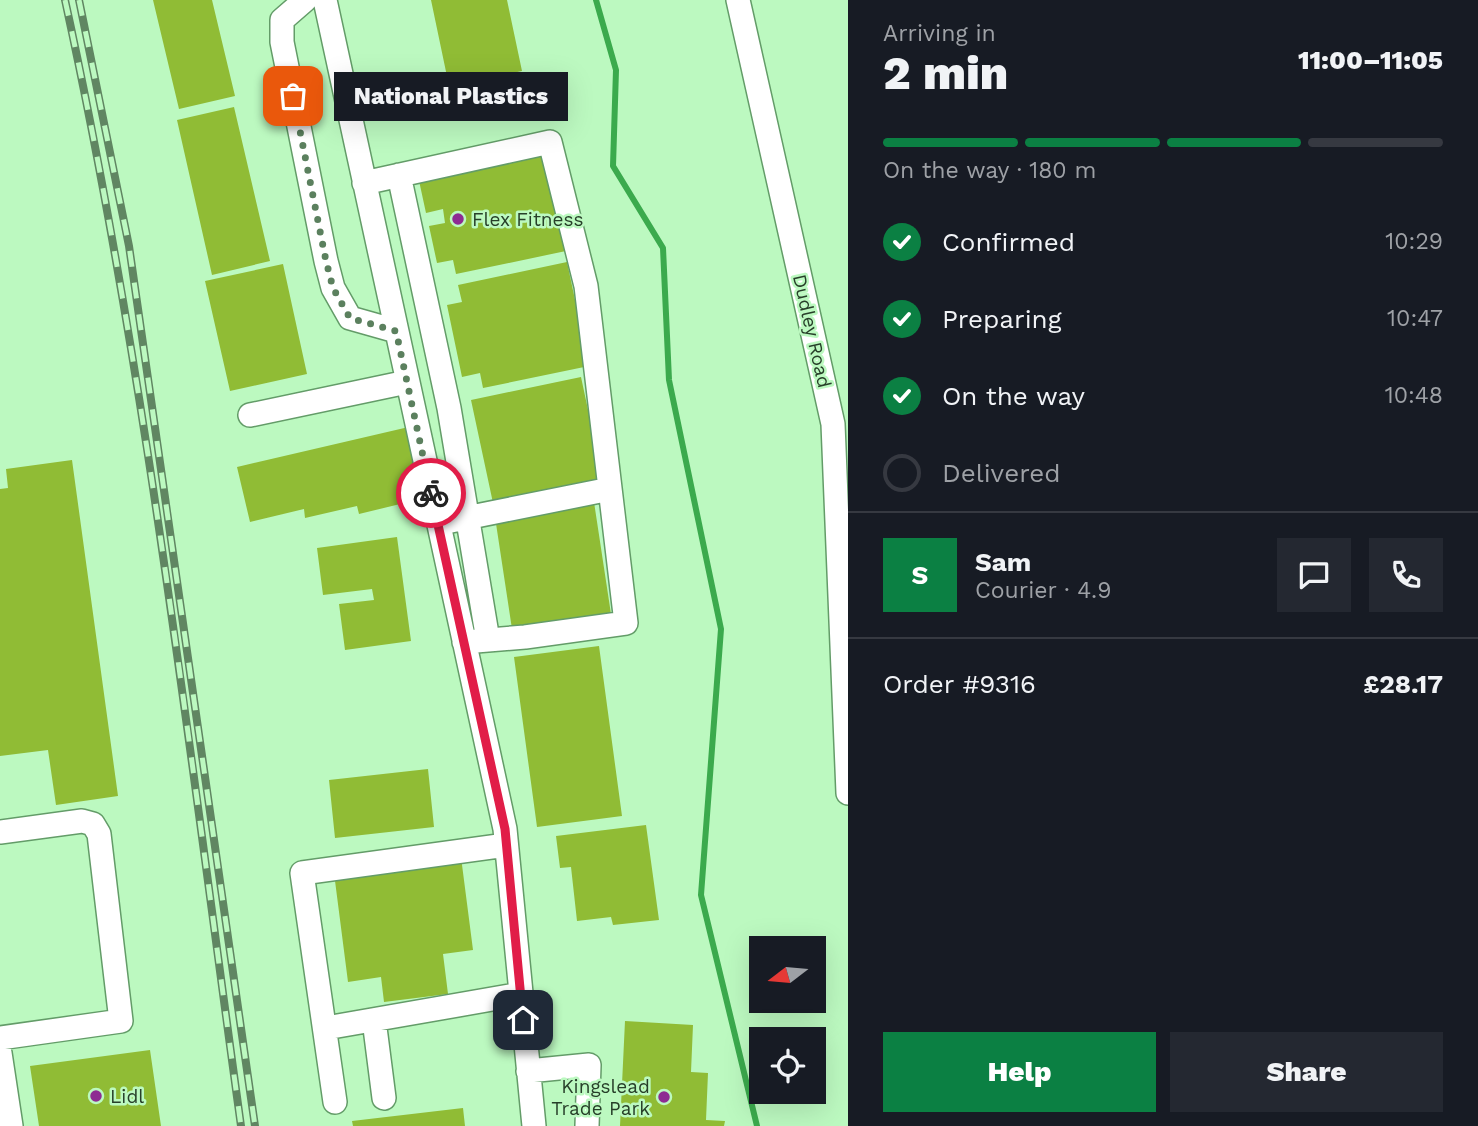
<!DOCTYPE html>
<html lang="en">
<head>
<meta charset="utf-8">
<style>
  body { margin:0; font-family:"Work Sans",sans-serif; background:#242831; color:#f1f3f6; height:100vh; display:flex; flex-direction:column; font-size:26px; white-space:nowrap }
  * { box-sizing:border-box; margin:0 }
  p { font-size:23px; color:#9ea1a6 }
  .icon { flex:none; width:38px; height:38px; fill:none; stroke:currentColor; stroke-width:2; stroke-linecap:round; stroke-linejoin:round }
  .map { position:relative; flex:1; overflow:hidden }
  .side { display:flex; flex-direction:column; background:#171b24; width:630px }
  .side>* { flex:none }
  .needle { width:46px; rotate:254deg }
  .buttons { position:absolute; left:749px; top:936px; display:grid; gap:14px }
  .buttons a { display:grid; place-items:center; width:77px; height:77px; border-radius:0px; background:#171b24; box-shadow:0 7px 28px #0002; font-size:35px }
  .pin { position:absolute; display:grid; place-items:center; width:60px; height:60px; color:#fff; margin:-30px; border-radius:14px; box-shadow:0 4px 10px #0006 }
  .courier { position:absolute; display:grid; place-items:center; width:70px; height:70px; margin:-35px; border:5px solid #e11d48; border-radius:50%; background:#fff; color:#222; box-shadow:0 2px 9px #0007 }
  .bubble { position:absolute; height:49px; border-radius:0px; background:#171b24; box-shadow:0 7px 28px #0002; font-size:23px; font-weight:800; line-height:49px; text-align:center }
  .summary em { font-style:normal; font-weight:800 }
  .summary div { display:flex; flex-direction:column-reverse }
  .summary { display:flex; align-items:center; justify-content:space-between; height:119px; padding:0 35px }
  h1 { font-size:46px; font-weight:800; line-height:52px }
  .bar { display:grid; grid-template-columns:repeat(4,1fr); gap:10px 7px; align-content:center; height:84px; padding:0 35px }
  .bar i { height:9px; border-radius:5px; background:#363941 }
  .bar .current { background:#0b8043 }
  .bar p { grid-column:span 4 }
  .line { display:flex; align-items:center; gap:18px; padding:0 35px; border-top:2px solid #363941 }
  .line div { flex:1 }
  .round { display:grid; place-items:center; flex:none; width:74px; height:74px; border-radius:0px; background:#242831 }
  ol { padding:0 35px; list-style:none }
  li { display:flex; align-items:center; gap:21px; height:77px }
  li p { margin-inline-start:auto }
  li .icon { padding:7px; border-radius:50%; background:#0b8043; color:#fff; stroke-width:4 }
  li:last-child { color:#9ea1a6 }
  li i { width:38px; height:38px; border:4px solid #363941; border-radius:50% }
  .button { display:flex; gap:14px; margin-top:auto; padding:14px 35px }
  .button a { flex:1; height:80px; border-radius:0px; background:#0b8043; color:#fff; font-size:28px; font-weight:800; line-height:80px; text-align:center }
  .button a+a { background:#242831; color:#f1f3f6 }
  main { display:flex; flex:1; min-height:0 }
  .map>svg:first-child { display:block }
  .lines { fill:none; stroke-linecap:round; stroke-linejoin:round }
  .stream { stroke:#3baa4d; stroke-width:6 }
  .building { fill:#90bc35 }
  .minor-casing { stroke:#639c68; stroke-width:26 }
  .minor { stroke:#fff; stroke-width:23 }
  .rail-casing { stroke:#608662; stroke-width:8 }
  .rail { stroke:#bcf9c0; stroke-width:5; stroke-dasharray:16; stroke-linecap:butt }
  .done { stroke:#5b805e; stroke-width:7; stroke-dasharray:0 12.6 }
  .route { stroke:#e11d48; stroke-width:9 }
  .poi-dot { fill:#8e2b92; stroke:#bcf9c0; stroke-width:2.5 }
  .labels { text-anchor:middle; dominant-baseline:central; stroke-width:5; stroke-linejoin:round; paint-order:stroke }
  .poi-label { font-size:19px; fill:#273f29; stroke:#bcf9c0; text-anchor:start }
  .street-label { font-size:19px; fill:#273f29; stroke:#bcf9c0 }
</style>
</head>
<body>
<main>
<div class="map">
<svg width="848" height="1126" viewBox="0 0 848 1126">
  <rect width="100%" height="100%" fill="#bcf9c0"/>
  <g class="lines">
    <path class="stream" d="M 596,0 L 616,70 L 613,166 L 663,248 L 669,380 L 721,629 L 701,895 L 757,1126"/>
  </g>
  <path class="building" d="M 153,0 L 212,0 L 235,96 L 179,109 Z
    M 431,0 L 507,0 L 522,71 L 449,86 Z
    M 234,107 L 270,261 L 212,275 L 177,120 Z
    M 545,150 L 566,251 L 456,274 L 453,260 L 437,263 L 429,226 L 445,223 L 443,209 L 426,213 L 418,176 Z
    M 567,262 L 589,366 L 483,388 L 480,373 L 462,377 L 447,305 L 462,302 L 458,285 Z
    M 283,264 L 307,374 L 230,391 L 205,281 Z
    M 581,377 L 603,480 L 493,503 L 471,400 Z
    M 413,426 L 429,497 L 359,514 L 357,506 L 305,518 L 304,509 L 250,522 L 237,467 Z
    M 72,460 L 118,796 L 56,805 L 48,750 L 0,756 L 0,489 L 8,488 L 6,469 Z
    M 594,502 L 611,614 L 512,629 L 495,517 Z
    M 397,537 L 411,641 L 345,650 L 339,604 L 374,600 L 372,589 L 323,595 L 317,548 Z
    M 599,646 L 622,816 L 537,827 L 514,657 Z
    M 428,769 L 434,827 L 335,838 L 329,780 Z
    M 646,825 L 659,920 L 613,925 L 611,917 L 577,921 L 571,867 L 560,868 L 556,836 Z
    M 461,857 L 473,950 L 443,954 L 448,994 L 384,1002 L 381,977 L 348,982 L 334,873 Z
    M 625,1021 L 693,1025 L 691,1072 L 708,1073 L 706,1120 L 725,1121 L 724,1126 L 620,1126 Z
    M 150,1050 L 161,1126 L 39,1126 L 30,1066 Z
    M 463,1108 L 465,1126 L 353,1126 L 352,1121 Z"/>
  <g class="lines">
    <defs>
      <path id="minor" d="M 305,0 L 282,20 L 282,42 L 326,261 L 333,288 L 350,318 L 396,331
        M 325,0 L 505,829 L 534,1126
        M 738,0 L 833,424 L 848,793
        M 399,175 L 449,408 L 488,640
        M 364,183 L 550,142 L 586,286 L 626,623 L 525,637 L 464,642
        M 250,415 L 407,382
        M 451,521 L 610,489
        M 0,832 L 82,821 L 93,824 L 99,834 L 121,1021 L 0,1038
        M 374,1020 L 384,1098
        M 326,1028 L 521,994
        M 0,1053 L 11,1126
        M 528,1071 L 589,1065 L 587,1126
        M 335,1102 L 302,873 L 506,845"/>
    </defs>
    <use href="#minor" class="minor-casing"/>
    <use href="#minor" class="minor"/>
    <defs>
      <path id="rail" d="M 65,0 C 146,371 189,750 241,1126
        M 79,0 L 129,246 L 255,1126"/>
    </defs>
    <use href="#rail" class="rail-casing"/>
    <use href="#rail" class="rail"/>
  </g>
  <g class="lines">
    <path class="done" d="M 293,96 L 326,261 L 333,288 L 350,318 L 396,331 L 431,493"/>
    <path class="route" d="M 431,493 L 505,829 L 523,1020"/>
  </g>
  <g class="poi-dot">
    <circle cx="458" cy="219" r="7"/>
    <circle cx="96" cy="1096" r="7"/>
    <circle cx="664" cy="1097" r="7"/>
  </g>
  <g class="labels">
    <g class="poi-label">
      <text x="472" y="219">Flex Fitness</text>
      <text x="650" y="1086" text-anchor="end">Kingslead<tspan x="650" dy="22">Trade Park</tspan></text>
      <text x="110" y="1096">Lidl</text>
    </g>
    <g class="street-label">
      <text transform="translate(812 331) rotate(77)">Dudley Road</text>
    </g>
  </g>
</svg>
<div class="buttons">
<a><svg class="needle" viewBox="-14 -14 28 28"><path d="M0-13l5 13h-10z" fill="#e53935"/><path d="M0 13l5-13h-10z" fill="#9ea1a6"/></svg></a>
<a><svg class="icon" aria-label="locate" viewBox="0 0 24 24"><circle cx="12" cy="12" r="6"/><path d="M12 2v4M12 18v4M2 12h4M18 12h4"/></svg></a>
</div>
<div class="pin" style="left:293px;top:96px;background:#ea580c"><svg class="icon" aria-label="bag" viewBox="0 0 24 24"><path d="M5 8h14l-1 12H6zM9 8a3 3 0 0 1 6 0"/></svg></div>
<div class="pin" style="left:523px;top:1020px;background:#1f2937"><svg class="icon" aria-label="home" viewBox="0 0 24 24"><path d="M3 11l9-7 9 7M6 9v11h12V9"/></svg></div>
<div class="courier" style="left:431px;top:493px"><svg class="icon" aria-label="bike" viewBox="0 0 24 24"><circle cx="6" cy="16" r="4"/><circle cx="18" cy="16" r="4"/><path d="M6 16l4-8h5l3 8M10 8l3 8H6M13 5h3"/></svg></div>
<div class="bubble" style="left:334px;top:72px;width:234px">National Plastics</div>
</div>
<section class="side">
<div class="summary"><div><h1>2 min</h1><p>Arriving in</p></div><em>11:00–11:05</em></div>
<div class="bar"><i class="current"></i><i class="current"></i><i class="current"></i><i></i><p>On the way · 180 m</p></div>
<ol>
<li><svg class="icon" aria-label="check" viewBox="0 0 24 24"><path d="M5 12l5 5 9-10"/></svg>Confirmed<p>10:29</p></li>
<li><svg class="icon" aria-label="check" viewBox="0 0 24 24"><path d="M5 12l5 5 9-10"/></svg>Preparing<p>10:47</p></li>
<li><svg class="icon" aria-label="check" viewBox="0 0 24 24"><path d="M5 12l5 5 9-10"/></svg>On the way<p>10:48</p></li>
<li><i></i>Delivered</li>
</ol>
<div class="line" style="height:126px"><b class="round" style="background:#0b8043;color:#fff">S</b><div><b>Sam</b><p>Courier · 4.9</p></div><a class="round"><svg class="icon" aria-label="chat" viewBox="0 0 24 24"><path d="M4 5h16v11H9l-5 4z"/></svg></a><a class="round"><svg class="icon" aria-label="phone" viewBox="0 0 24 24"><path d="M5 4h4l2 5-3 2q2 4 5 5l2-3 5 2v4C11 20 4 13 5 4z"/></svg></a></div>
<div class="line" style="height:91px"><div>Order #9316</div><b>£28.17</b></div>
<div class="button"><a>Help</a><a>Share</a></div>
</section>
</main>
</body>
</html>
